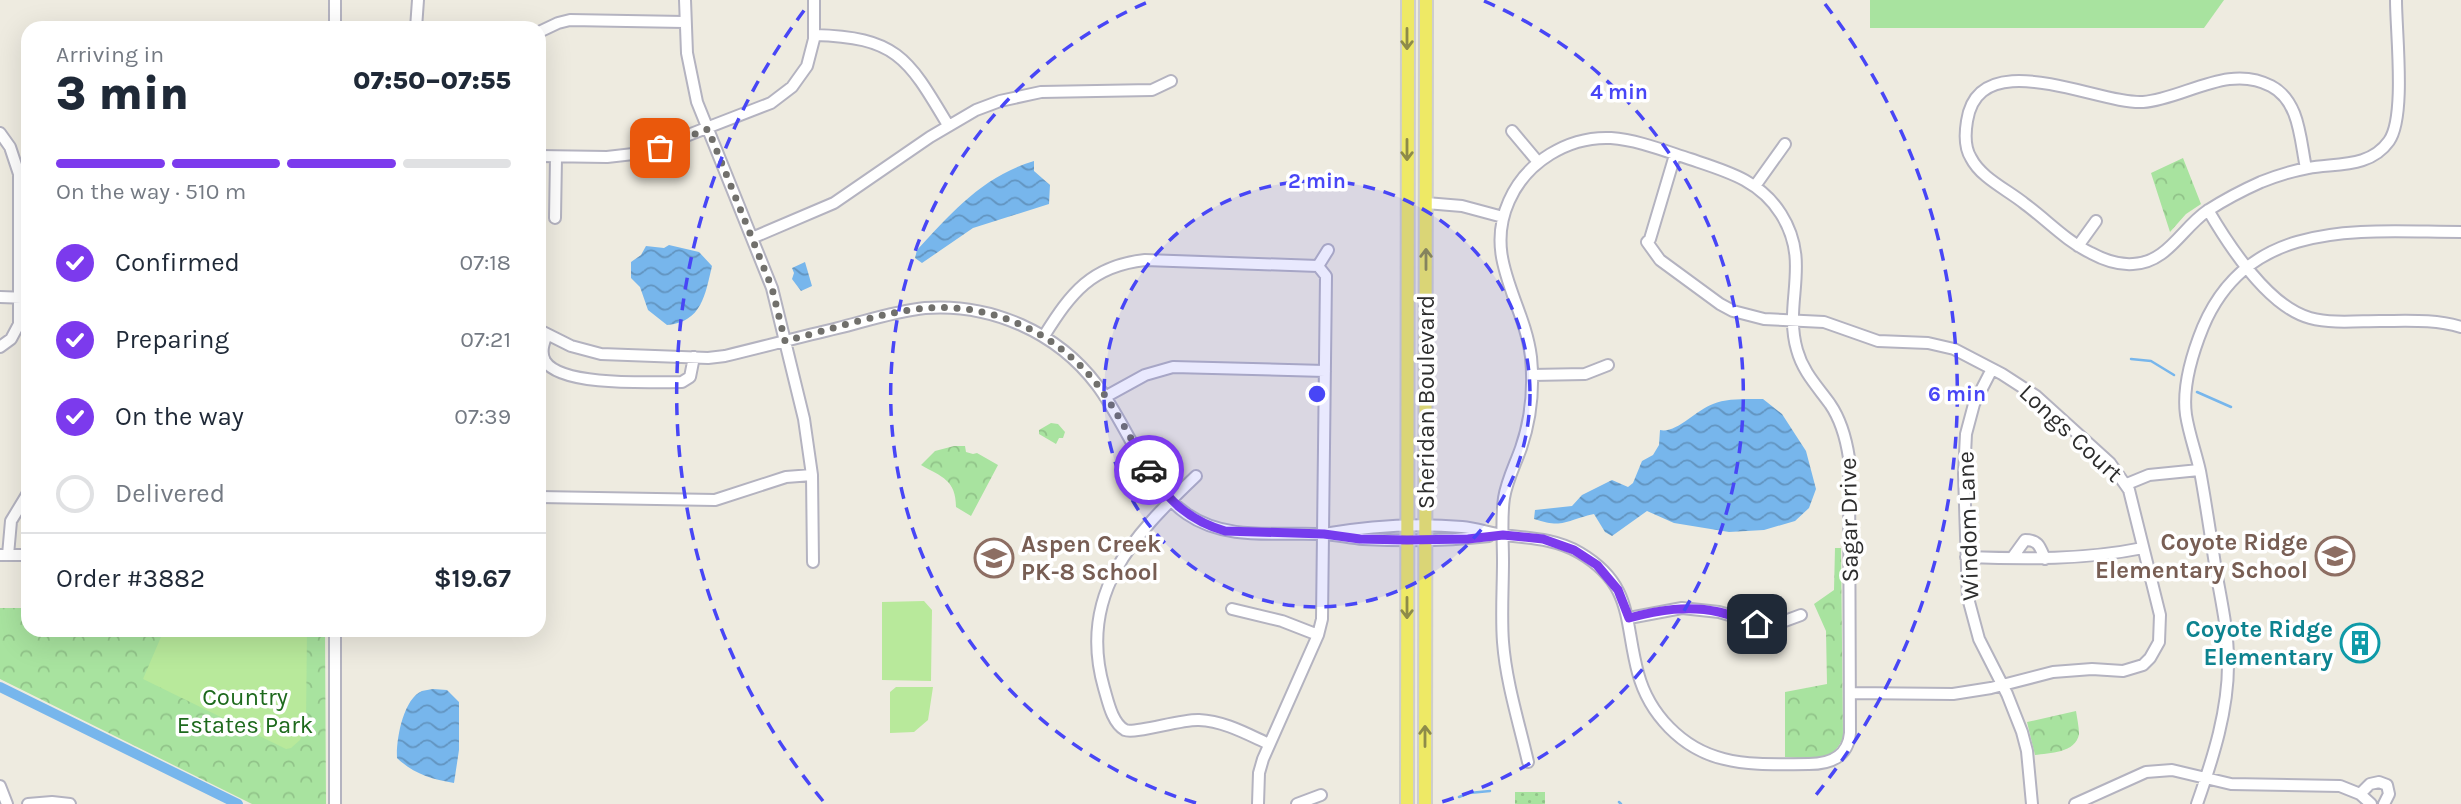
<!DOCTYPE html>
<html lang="en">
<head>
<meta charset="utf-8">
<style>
  body { margin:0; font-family:Karla,sans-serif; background:#f6f6f7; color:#1f2937; height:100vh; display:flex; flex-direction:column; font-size:26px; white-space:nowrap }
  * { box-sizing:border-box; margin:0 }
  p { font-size:23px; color:#747a83 }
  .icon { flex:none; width:38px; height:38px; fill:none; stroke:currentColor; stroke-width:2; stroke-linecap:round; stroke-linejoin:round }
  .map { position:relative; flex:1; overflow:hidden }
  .side { position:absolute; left:21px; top:21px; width:525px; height:616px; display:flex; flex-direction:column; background:#fff; border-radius:21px; box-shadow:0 7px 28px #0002 }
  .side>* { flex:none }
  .pin { position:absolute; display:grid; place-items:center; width:60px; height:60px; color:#fff; margin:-30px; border-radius:14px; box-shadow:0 4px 10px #0006 }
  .courier { position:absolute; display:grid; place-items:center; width:70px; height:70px; margin:-35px; border:5px solid #7c3aed; border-radius:50%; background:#fff; color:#222; box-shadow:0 2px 9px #0007 }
  .headline em { font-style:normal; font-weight:800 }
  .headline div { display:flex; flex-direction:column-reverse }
  .headline { display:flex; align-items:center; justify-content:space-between; height:119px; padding:0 35px }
  h1 { font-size:46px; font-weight:800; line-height:52px }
  .bar { display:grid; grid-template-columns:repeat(4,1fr); gap:10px 7px; align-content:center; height:84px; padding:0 35px }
  .bar i { height:9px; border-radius:5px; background:#e0e1e3 }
  .bar .current { background:#7c3aed }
  .bar p { grid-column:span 4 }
  .line { display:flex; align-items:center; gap:18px; padding:0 35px; border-top:2px solid #e0e1e3 }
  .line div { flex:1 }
  ol { padding:0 35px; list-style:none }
  li { display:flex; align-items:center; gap:21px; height:77px }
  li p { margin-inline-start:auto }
  li .icon { padding:7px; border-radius:50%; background:#7c3aed; color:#fff; stroke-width:4 }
  li:last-child { color:#747a83 }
  li i { width:38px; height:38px; border:4px solid #e0e1e3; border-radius:50% }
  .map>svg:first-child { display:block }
  .grass { fill:#a8e39f }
  .forest { fill:url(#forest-crowns) }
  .garden { fill:url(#garden-dots) }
  .pitch { fill:#b8e99b }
  .water { fill:url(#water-waves) }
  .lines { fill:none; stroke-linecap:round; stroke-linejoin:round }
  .stream { stroke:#77b6ec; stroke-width:2.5 }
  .canal { stroke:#77b6ec; stroke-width:10 }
  .minor-casing { stroke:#b4b3c0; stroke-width:14 }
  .major-casing { stroke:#cdcdcd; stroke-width:16 }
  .minor { stroke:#fff; stroke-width:10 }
  .major { stroke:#eee965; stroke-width:12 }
  .oneway { stroke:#8e8b49 }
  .done { stroke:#71706c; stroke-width:7; stroke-dasharray:0 12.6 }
  .route { stroke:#7c3aed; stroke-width:9 }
  .ring { fill:none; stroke:#4846f6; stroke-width:3.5; stroke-dasharray:12 9 }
  .labels { text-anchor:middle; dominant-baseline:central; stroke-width:7; stroke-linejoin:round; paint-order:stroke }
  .street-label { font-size:24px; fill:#2d2d2d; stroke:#fff }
  .education-label { font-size:24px; font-weight:bold; fill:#785e54; stroke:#fff; text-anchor:end }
  .culture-label { font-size:24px; font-weight:bold; fill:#0d838f; stroke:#fff; text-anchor:end }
  .park-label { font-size:24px; fill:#1e6a1d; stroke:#fff }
  .centre { fill:#4846f6; stroke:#fff; stroke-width:3.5 }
  .ring-label { font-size:21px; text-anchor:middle; font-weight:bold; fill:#4846f6; stroke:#fff; stroke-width:7; stroke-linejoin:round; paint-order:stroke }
</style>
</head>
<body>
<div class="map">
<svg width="2461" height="804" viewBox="0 0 2461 804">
  <defs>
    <pattern id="forest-crowns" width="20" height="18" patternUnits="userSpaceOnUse" patternTransform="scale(1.75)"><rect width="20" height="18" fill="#a8e39f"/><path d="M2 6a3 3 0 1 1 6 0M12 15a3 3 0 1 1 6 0" fill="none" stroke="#91c389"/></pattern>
    <pattern id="garden-dots" width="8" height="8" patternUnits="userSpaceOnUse" patternTransform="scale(1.75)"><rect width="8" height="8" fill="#a8e39f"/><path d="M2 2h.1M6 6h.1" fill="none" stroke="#91c389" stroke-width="1.8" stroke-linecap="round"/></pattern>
    <pattern id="water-waves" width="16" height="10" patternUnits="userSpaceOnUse" patternTransform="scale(1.75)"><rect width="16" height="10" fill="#77b6ec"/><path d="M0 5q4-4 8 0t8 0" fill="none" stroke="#6294c0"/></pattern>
  </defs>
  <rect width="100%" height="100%" fill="#eeebe0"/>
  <path class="grass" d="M 1870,0 L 2224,0 L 2204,28 L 1870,28 Z"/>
  <path class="forest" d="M 2183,158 L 2201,204 L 2186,214 L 2170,232 L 2151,173 Z
    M 1051,423 L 1058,424 L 1065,432 L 1063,438 L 1059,438 L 1056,444 L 1039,434 L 1039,430 Z
    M 954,446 L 965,446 L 966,452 L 973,454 L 977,453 L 998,465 L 971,516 L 956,507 C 956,480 942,477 921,465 L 935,451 Z
    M 1835,548 L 1841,548 L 1843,738 C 1831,765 1810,758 1785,757 L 1785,692 L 1827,684 L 1826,631 L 1814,604 L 1834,590 Z
    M 0,608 L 28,608 L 28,630 L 325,630 L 326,804 L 252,804 L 0,679 Z
    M 2076,711 C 2077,718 2079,727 2079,734 C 2076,753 2049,753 2035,755 L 2027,722 Z"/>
  <path class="garden" d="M 1515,792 L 1545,792 L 1545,804 L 1515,804 Z"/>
  <path class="pitch" d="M 924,601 L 932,610 L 931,681 L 882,680 L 882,602 Z
    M 164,630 L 307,630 L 306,724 L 300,740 L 291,748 L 286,749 L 143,679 Z
    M 896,687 L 933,687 L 928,720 L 914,732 L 890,733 L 890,692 Z"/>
  <path class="water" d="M 1034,161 L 1034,171 L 1050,185 L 1049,204 L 973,228 L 922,263 L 915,258 L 917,250 C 952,212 983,176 1034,161 Z
    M 669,245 L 699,252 L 712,266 C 705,295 702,322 667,325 L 648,310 L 640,287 L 631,278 L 631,262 L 641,255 L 646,246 L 664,248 Z
    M 805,262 L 812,286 L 801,291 L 792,279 L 794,273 L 792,268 Z
    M 1763,399 L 1782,414 L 1806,451 L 1816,489 L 1809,508 L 1795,521 L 1764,530 L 1729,532 L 1674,523 L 1647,511 L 1612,536 L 1605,532 L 1594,514 C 1566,520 1564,529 1534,519 L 1535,510 L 1572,506 L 1582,495 L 1612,480 L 1628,487 L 1633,483 L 1642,461 L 1653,455 L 1659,445 L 1660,430 C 1676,434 1696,410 1713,404 C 1727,398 1747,399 1763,399 Z
    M 433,689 L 447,690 L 459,702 L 459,750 L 454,783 C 431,779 414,774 397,758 C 396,740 403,699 422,691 C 425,690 429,690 433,689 Z"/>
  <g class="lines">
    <path class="stream" d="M 2131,359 L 2151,361 L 2174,375
      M 2197,392 L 2231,407
      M 1459,797 L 1469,793 L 1490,791
      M 1619,802 L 1621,804"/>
    <path class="canal" d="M 0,687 L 238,804"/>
    <defs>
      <path id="minor" d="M 335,0 L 335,28
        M 685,0 L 687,53 L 697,102 L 772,288 L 804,419 L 812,475 L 813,562
        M 416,28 L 418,0
        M 539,32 L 558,23 L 570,20 L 684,22
        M 814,35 C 897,37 908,58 948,125
        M 1512,131 L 1538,162
        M 0,133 L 10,147 L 19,174 L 19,324 L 11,339 L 0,347
        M 1675,155 L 1650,239 L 1647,242 L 1660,260 L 1720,304 L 1733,311 L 1764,319 L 1824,322 L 1878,341 L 1928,343 L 1954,349 L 2002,374 L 2036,396 L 2110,463 L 2129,490 L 2160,615 L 2159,642 L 2150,658 L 2143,665 L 2123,671 L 2092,669 L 2053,672 L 1991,688 L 1953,694 L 1850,693
        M 539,156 L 607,157 L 642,153 L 771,103 L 792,87 L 807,66 L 814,39 L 814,0
        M 2306,168 C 2300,140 2300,101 2271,86 C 2228,63 2184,99 2143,102 C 2099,105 1979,42 1967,121 C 1965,133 1964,147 1971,158 C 1981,178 2008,190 2025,204 C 2047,220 2066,241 2091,253 C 2104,260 2119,265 2133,264 C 2167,263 2182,228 2207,211 C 2224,200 2243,190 2261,182 C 2276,176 2292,171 2308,168 C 2337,163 2370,168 2389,141 C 2406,117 2396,33 2396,0
        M 1755,186 L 1785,144
        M 1426,203 L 1462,206 L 1503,217
        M 2208,210 C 2229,246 2269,307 2310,318 C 2332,324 2358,321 2380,321 C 2407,321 2435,319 2461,327
        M 555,218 L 556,157
        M 752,238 L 834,203 L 930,137 L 976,110 L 1000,101 L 1041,92 L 1152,90 L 1171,81
        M 2078,246 L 2096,221
        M 1318,266 L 1328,250
        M 0,297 L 28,298
        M 539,330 L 571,346 L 601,354 L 708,358 L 725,356 C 762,347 800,337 838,328 C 866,321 896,311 925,308 C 991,303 1057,332 1097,385 C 1126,423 1148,488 1187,514 C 1226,541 1275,532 1321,534 C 1335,534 1349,538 1363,539 C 1405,541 1448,541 1489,536
        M 547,334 C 544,342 540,352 545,361 C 561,387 653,382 682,382 L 690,377 L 694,357
        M 1044,336 C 1071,293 1091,266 1145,260 L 1318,266
        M 1992,369 L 1974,404 L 1966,434 L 1964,474 L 1968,598 L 1979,639 L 2007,694 L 2022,732 L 2027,751 L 2032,804
        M 1532,375 L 1585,374 L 1608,365
        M 1105,397 L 1145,375 L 1173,367 L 1325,371
        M 1196,476 C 1133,536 1077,594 1104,688 C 1108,701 1112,723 1125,730 C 1135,734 1181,719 1199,720 C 1224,721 1247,734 1269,744
        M 2127,484 L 2149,475 L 2199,470
        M 539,497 L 715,500 L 786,477 L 812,475
        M 1324,534 C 1369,526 1416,523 1462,527 C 1476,528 1489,533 1503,535 C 1530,538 1557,539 1580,553 C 1634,585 1624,622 1638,673 C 1649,714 1682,749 1724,759 C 1751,766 1781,764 1809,764 C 1830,764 1848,757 1850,733 L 1849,458 C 1846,438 1841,420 1830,404 C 1817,386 1803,372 1797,350 C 1783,302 1812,263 1781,214 C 1760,180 1726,171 1690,159 C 1665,151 1638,140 1611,138 C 1568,136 1526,162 1509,201 C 1483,259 1524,301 1531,357 C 1534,388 1531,419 1521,448 C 1515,465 1507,480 1504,498 C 1501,518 1503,540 1503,561 C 1503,588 1501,616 1503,642 C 1506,682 1519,723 1528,762
        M 0,555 L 28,555
        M 8,555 L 11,521 L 28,493
        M 1966,557 C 2026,559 2084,560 2143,548
        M 2012,558 L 2025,540 C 2039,540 2040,547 2045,559
        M 1232,609 L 1282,621 L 1318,635
        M 1629,618 L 1682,608 L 1719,612 L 1757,623 L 1774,625 L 1801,615
        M 335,630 L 335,804
        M 0,786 L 7,804
        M 2360,794 L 2370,784 L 2379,782 L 2387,785 L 2389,794 L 2384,804
        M 28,804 L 52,802 L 70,804
        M 1258,804 L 1259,773 L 1263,759 L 1318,635 L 1322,619 L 1326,276 L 1318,266
        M 1297,804 L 1321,795
        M 2075,804 L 2146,772 L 2172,770 L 2231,784 L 2340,786 L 2360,794 L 2371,804
        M 2197,804 C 2213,758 2229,709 2228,660 C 2228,630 2221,600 2216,571 C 2211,538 2206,504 2200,471 C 2196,453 2189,434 2186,415 C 2182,386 2192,354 2203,327 C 2250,216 2363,232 2461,232"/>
      <path id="major" d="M 1407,804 L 1408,0
        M 1425,804 L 1426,0"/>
    </defs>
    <use href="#minor" class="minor-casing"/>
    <use href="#major" class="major-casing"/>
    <use href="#minor" class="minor"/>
    <use href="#major" class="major"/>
  </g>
  <defs><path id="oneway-shaft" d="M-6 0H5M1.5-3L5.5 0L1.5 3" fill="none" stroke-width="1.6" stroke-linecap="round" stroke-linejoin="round" transform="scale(1.75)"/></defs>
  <g class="oneway">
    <use href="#oneway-shaft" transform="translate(1407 39) rotate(90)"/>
    <use href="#oneway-shaft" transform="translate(1407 150) rotate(90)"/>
    <use href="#oneway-shaft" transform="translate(1426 259) rotate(-90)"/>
    <use href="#oneway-shaft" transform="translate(1407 608) rotate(90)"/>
    <use href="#oneway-shaft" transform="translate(1425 736) rotate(-90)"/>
  </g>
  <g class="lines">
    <path class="done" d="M 660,148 L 708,129 L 772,288 L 785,341 C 829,330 882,312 926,308 C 992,303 1055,332 1096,383 C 1116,409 1132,441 1149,470"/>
    <path class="route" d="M 1149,470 C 1168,501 1190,521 1225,531 L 1324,534 L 1360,539 L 1407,540 L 1468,539 L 1503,535 L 1543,539 L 1574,550 L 1597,565 L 1618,590 L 1629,618 C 1659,610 1688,605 1719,612 C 1732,615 1744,620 1757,624"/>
  </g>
  <circle cx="1317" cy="394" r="213" fill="#4846f6" fill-opacity=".12"/>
  <g class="ring">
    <circle cx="1317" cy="394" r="213"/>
    <path d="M1196 803A427 427 0 0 1 1150 1M1484 1A427 427 0 0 1 1438 803"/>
    <path d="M823 801A640 640 0 0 1 809 4M1825 4A640 640 0 0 1 1811 801"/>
  </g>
  <defs>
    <symbol id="school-ring" viewBox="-11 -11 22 22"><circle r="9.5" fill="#fff" stroke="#8d6e63" stroke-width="1.5"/><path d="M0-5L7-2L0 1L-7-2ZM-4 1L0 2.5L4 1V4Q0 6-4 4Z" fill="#8d6e63"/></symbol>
    <symbol id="building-ring" viewBox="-11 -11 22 22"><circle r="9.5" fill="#fff" stroke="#0f9aa8" stroke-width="1.5"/><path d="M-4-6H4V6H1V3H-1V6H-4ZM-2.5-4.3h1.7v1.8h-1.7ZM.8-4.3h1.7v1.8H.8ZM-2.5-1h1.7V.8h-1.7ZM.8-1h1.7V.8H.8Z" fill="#0f9aa8"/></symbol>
  </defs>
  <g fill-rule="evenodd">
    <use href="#school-ring" x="2313" y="534" width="44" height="44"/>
    <use href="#school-ring" x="972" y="536" width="44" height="44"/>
    <use href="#building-ring" x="2338" y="621" width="44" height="44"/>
  </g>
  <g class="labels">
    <g class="street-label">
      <text transform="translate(1426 402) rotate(-90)">Sheridan Boulevard</text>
      <text transform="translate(2071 433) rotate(43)">Longs Court</text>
      <text transform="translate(1849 520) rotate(-91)">Sagar Drive</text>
      <text transform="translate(1968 526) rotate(-92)">Windom Lane</text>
    </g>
    <g class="education-label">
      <text x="2308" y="542">Coyote Ridge<tspan x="2308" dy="28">Elementary School</tspan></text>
      <text x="1021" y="544" text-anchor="start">Aspen Creek<tspan x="1021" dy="28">PK-8 School</tspan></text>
    </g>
    <g class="culture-label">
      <text x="2333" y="629">Coyote Ridge<tspan x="2333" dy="28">Elementary</tspan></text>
    </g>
    <g class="park-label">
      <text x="245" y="697">Country<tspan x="245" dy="28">Estates Park</tspan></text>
    </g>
  </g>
  <circle cx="1317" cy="394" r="10" class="centre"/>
  <g class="ring-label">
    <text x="1619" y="99">4 min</text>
    <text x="1317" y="188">2 min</text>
    <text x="1957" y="401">6 min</text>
  </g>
</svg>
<div class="pin" style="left:660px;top:148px;background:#ea580c"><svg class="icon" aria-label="bag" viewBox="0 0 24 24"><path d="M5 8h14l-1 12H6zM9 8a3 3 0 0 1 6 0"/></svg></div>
<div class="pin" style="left:1757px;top:624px;background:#1f2937"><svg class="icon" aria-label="home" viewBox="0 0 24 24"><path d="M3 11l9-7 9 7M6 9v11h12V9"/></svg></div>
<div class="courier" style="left:1149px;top:470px"><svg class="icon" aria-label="car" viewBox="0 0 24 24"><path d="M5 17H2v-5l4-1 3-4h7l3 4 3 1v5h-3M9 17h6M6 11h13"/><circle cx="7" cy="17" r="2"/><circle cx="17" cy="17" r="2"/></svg></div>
<section class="side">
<div class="headline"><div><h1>3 min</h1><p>Arriving in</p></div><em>07:50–07:55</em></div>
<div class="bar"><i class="current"></i><i class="current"></i><i class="current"></i><i></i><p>On the way · 510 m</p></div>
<ol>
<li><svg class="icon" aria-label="check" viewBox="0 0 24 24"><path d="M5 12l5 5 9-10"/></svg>Confirmed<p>07:18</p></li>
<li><svg class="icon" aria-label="check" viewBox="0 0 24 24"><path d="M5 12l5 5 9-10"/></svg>Preparing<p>07:21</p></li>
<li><svg class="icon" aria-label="check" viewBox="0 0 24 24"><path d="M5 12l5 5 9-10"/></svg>On the way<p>07:39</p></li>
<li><i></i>Delivered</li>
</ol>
<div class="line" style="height:91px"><div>Order #3882</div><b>$19.67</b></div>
</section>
</div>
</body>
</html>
